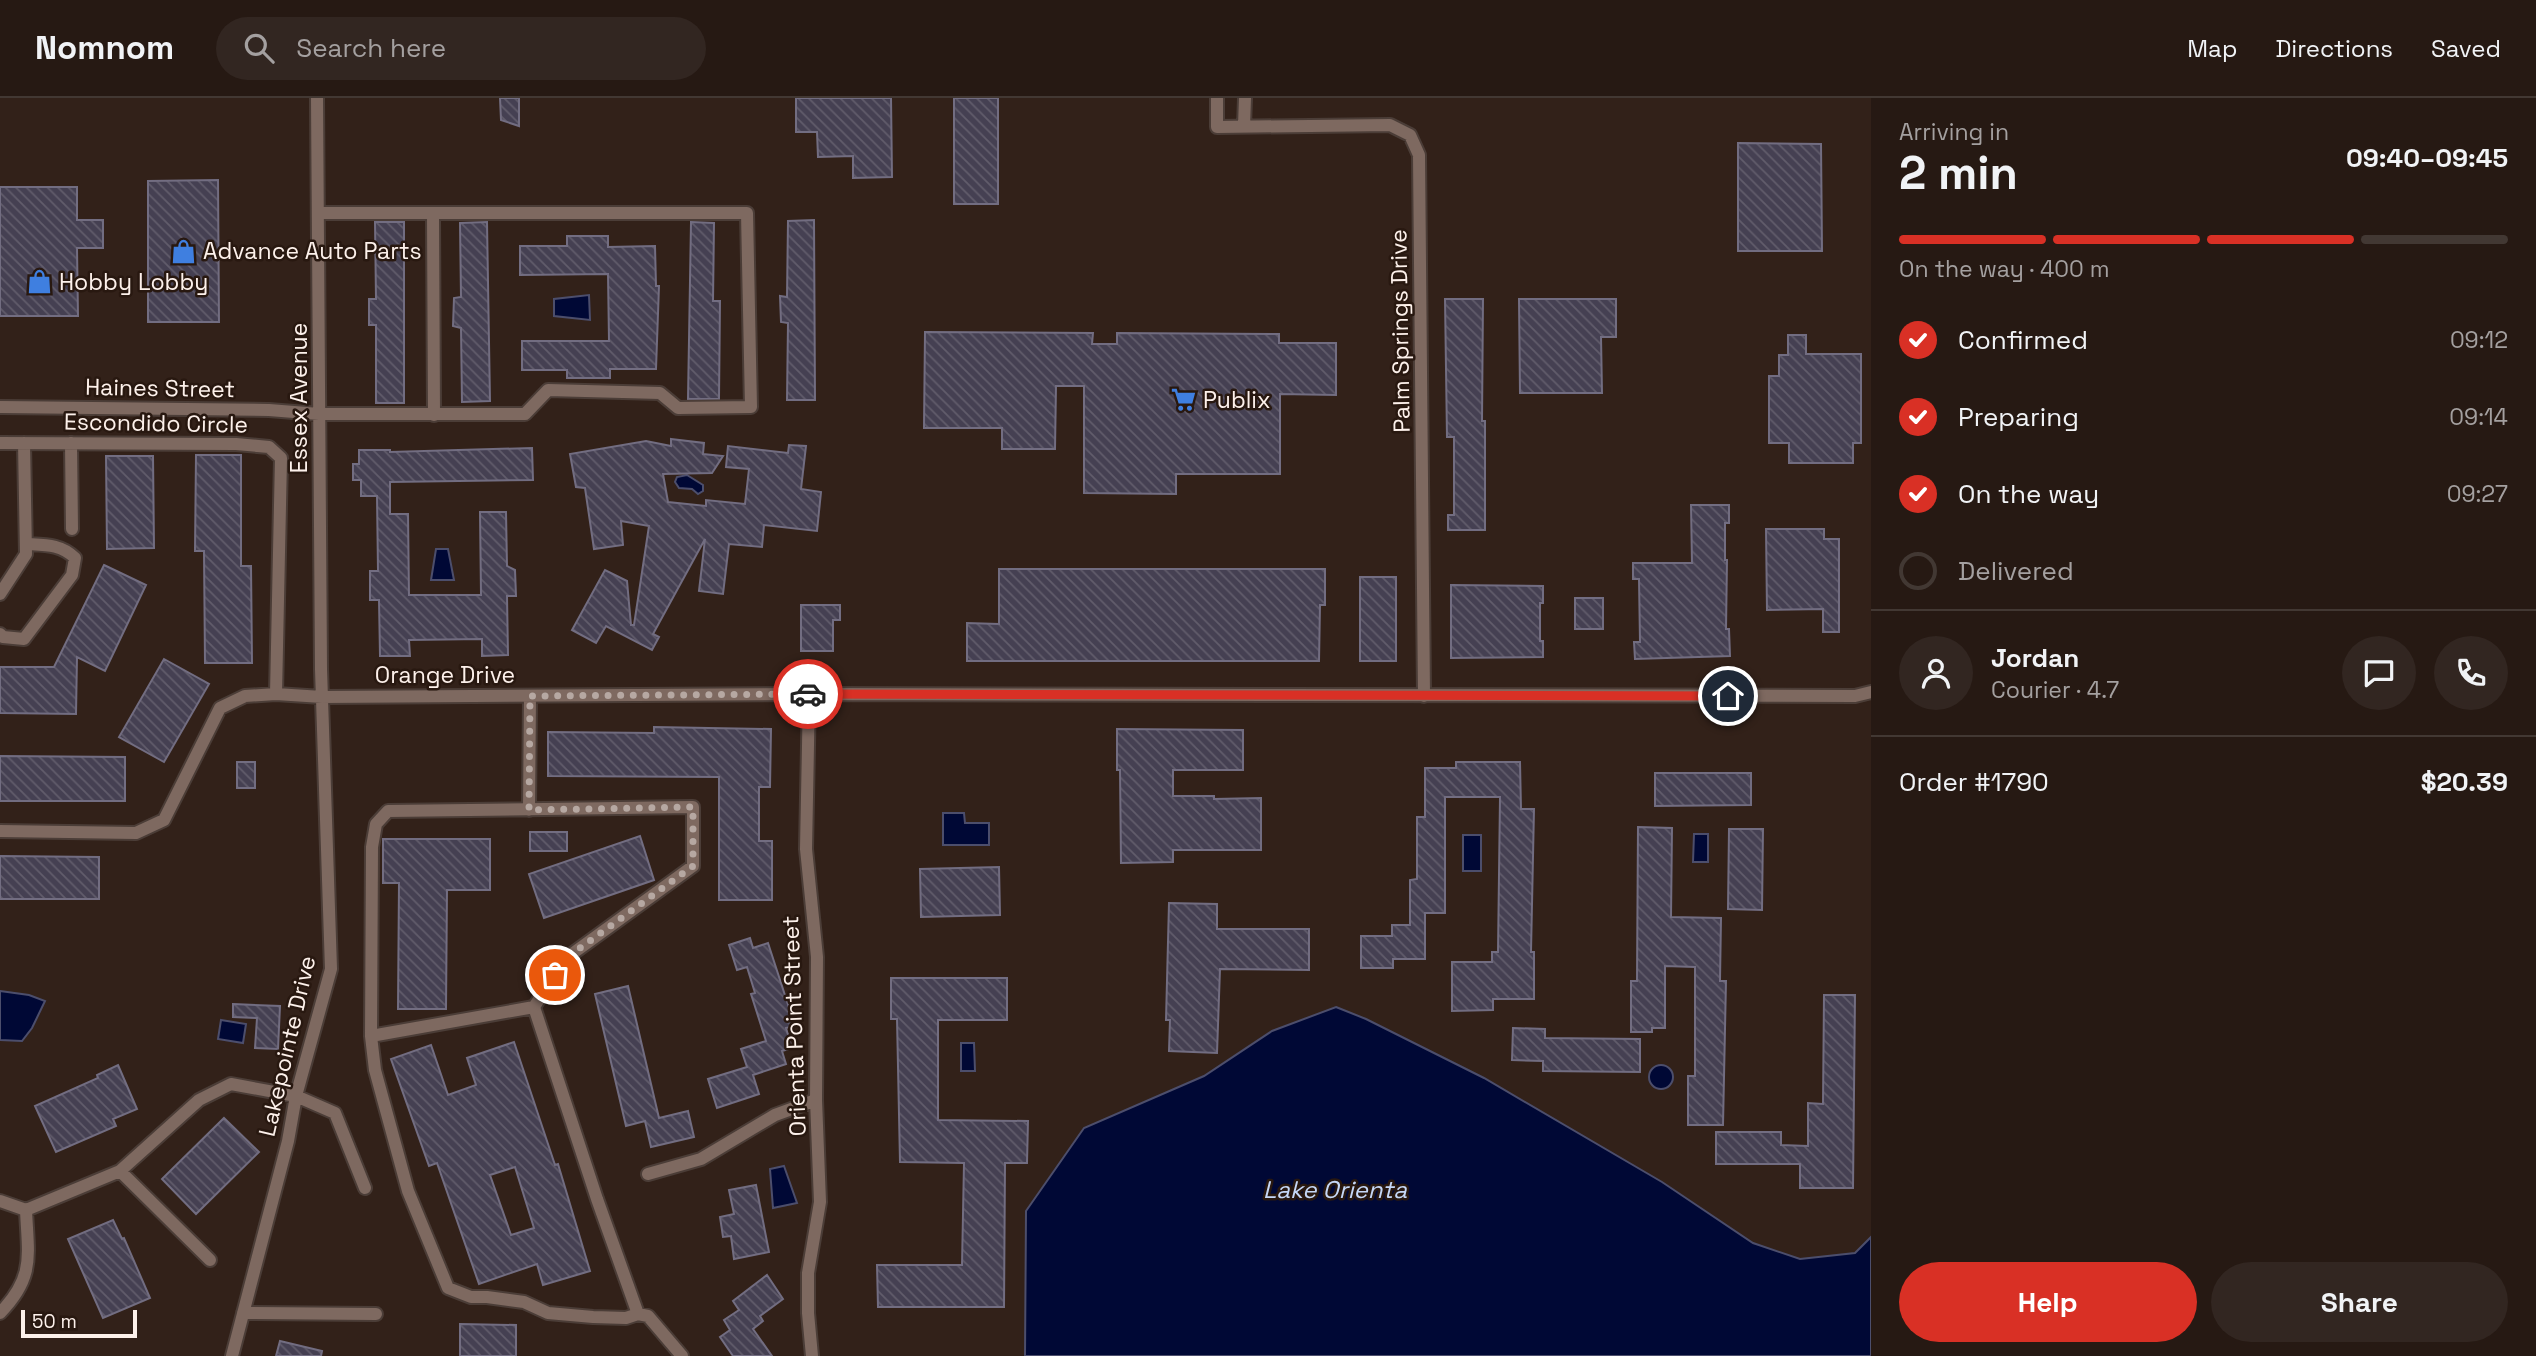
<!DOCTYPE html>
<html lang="en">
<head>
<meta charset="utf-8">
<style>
  body { margin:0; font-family:"Space Grotesk",sans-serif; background:#322621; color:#f1f3f6; height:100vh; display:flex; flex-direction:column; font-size:26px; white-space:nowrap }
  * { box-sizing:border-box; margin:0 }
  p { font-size:23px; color:#a4a0a0 }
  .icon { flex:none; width:38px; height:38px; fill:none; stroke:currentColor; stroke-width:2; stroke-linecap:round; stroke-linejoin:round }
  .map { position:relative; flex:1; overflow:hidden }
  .details { display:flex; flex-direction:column; background:#261913; width:665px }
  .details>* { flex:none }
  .scale { position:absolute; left:21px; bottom:18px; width:116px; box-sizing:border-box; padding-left:7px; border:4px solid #fdf1eb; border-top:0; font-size:19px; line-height:24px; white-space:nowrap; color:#fdf1eb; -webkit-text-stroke:5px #281810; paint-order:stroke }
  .pin { position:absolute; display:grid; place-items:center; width:60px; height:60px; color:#fff; margin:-30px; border:4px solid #fff; border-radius:50%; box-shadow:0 2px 7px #0007 }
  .courier { position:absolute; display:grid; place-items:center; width:70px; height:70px; margin:-35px; border:5px solid #d93025; border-radius:50%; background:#fff; color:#222; box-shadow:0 2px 9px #0007 }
  .summary em { font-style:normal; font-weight:800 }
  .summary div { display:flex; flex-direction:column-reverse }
  .summary { display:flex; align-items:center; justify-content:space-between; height:119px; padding:0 28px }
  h1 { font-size:46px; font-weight:800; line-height:52px }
  .bar { display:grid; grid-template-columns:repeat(4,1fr); gap:10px 7px; align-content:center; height:84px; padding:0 28px }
  .bar i { height:9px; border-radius:5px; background:#423833 }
  .bar .on { background:#d93025 }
  .bar p { grid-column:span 4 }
  .line { display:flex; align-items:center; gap:18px; padding:0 28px; border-top:2px solid #423833 }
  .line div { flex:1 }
  .round { display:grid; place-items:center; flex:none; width:74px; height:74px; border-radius:37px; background:#322621 }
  ol { padding:0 28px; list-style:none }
  li { display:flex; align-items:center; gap:21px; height:77px }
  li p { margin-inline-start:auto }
  li .icon { padding:7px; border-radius:50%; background:#d93025; color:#fff; stroke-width:4 }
  li:last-child { color:#a4a0a0 }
  li i { width:38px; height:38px; border:4px solid #423833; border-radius:50% }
  .button { display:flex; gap:14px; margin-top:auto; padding:14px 28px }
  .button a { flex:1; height:80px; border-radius:42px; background:#d93025; color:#fff; font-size:28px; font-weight:800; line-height:80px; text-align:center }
  .button a+a { background:#322621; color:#f1f3f6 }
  header { display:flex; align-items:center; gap:42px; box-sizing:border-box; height:98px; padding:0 35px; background:#261913; border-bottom:2px solid #423833 }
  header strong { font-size:33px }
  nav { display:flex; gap:38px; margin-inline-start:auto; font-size:24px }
  .search { width:490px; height:63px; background:#322621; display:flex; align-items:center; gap:18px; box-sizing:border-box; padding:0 24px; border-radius:38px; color:#a4a0a0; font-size:26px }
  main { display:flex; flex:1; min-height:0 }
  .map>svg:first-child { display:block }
  .water { fill:#000835; stroke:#4c4e6c; stroke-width:2 }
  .building { fill:url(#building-back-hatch); stroke:#726d81; stroke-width:2; fill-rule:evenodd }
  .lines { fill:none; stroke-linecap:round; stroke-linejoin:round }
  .street-casing { stroke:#4b3d37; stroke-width:16 }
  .street { stroke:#7e6960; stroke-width:12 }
  .done { stroke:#b6a8a2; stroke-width:7; stroke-dasharray:0 12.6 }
  .route { stroke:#d93025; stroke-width:9 }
  .labels { text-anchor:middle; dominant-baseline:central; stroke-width:5; stroke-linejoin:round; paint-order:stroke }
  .poi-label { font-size:23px; fill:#fdf1eb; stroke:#281810; text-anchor:start }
  .street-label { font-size:23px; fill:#fdf1eb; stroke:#281810 }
  .water-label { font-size:24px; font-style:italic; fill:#c5d7f7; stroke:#281810 }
</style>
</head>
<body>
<header>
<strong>Nomnom</strong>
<div class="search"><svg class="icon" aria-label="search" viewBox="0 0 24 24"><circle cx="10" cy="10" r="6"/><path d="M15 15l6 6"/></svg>Search here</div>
<nav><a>Map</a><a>Directions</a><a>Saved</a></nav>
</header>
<main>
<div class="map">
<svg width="1871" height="1258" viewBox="0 0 1871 1258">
  <defs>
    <pattern id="building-back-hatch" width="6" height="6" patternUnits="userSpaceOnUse" patternTransform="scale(1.75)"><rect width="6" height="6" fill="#454052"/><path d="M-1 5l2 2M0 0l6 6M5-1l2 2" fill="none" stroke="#615c6b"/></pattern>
  </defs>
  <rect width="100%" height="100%" fill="#322119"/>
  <path class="water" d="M 589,197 L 590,222 L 554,218 L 554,201 Z
    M 687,377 L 703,387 L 703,393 L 698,396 L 692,391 L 679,390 L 675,384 L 677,379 Z
    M 436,451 L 448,451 L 454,482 L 431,482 Z
    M 943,715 L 964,715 L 965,725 L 989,725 L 989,747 L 943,747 Z
    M 1694,736 L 1708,736 L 1708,764 L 1693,764 Z
    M 1463,737 L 1481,737 L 1481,773 L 1463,773 Z
    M 0,893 L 29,897 L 45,903 L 32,930 L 22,943 L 0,942 Z
    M 1336,909 L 1366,921 L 1484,980 L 1662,1084 L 1753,1145 L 1800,1161 L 1855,1155 L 1871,1139 L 1871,1258 L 1025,1258 L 1026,1113 L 1084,1030 L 1204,978 L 1272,933 Z
    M 221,922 L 246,926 L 243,945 L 218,941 Z
    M 961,945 L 974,945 L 975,973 L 961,973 Z
    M1649 979a12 12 0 1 1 24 0a12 12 0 1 1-24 0Z
    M 784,1068 L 797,1105 L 773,1110 L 770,1071 Z"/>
  <path class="building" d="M 500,0 L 519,0 L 519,28 L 501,22 Z
    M 796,0 L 891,0 L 892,79 L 853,80 L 853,58 L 818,59 L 817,34 L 796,34 Z
    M 954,0 L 998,0 L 998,106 L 954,106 Z
    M 1738,45 L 1821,46 L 1822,153 L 1738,153 Z
    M 218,82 L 219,224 L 148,224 L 148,83 Z
    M 0,89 L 77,89 L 77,122 L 103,122 L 103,150 L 77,150 L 78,218 L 0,218 Z
    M 814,122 L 815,302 L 787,302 L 788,225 L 781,224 L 780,198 L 787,199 L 788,123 Z
    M 375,124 L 404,124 L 404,305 L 376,305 L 376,227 L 369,227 L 369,201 L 376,201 Z
    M 487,124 L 490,303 L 462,304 L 461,230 L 453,228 L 454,200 L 461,199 L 460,125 Z
    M 691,124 L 714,125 L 713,203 L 720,203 L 719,301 L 688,301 Z
    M 567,138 L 608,138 L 608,149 L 655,148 L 656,188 L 659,188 L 656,271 L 610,271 L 610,280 L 567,280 L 567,272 L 522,272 L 522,243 L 609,243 L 608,176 L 520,177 L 520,148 L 567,148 Z
    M 1445,201 L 1483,201 L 1482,323 L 1485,323 L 1485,432 L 1448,432 L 1448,417 L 1454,417 L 1454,339 L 1447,339 Z
    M 1519,201 L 1616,201 L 1616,239 L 1601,239 L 1602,295 L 1520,295 Z
    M 925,234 L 1093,235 L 1092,246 L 1117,246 L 1117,235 L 1279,236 L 1279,245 L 1336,245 L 1336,297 L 1280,296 L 1280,376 L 1176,376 L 1176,396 L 1084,395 L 1084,288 L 1056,288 L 1055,351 L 1002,351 L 1002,330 L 924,330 Z
    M 1788,237 L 1806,237 L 1806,256 L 1861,256 L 1861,345 L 1853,345 L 1853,365 L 1789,365 L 1789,345 L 1769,345 L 1769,278 L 1779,278 L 1779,257 L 1788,257 Z
    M 671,341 L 704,345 L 703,356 L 723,358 L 712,375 L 663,376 L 668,404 L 706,408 L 706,402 L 745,406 L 749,371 L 726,369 L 728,348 L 788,355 L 789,347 L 806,348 L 801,391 L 821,394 L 817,433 L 764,427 L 762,449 L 729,446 L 723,496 L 699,493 L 705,441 L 653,536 L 659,539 L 652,552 L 606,528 L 596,545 L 572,532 L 605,472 L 627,483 L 631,527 L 634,527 L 649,428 L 621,423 L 623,447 L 594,451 L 585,390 L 576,389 L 570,356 L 646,343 L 671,348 Z
    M 532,350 L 533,382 L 390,384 L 390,416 L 408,416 L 409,497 L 481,497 L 480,414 L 506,414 L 507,468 L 515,472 L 516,498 L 507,498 L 508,557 L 482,558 L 482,541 L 409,542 L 410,558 L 380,558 L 379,502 L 370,502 L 370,473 L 378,473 L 377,398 L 361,398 L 361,382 L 353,382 L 353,366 L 359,366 L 359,352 L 390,352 L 390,354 Z
    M 196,357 L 241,357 L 241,468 L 251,468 L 252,565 L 205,565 L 204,453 L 195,453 Z
    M 106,358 L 153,358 L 154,450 L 107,451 Z
    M 1691,407 L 1729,407 L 1729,425 L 1725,425 L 1725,462 L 1727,462 L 1726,531 L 1729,531 L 1730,558 L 1635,561 L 1634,544 L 1640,544 L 1639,481 L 1633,481 L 1633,465 L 1692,465 Z
    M 1766,431 L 1824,431 L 1824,441 L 1839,441 L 1839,534 L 1823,534 L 1823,511 L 1767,512 Z
    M 104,467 L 146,487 L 105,573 L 77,559 L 76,616 L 0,615 L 0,569 L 54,569 Z
    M 999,471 L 1325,471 L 1325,507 L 1320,507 L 1319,563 L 967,563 L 967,525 L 999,526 Z
    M 1360,479 L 1396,479 L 1396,563 L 1360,563 Z
    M 1451,487 L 1543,488 L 1543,505 L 1540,505 L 1540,543 L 1543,543 L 1543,559 L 1451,560 Z
    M 1575,500 L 1603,500 L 1603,531 L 1575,531 Z
    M 801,507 L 840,507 L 840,522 L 833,522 L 833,553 L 801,553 Z
    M 164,561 L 209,586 L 164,664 L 119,639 Z
    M 654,629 L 771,631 L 770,689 L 759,689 L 759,743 L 772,743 L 772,802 L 719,802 L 719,679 L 548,678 L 548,634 L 654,635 Z
    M 1117,631 L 1243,632 L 1243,672 L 1173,672 L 1173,698 L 1214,698 L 1214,701 L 1261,700 L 1261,752 L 1173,752 L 1173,764 L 1121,765 L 1120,672 L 1117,672 Z
    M 0,658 L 125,659 L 125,703 L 0,703 Z
    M 237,664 L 255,664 L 255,690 L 237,690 Z
    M 1456,664 L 1520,664 L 1521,711 L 1534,711 L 1531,854 L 1534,854 L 1534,901 L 1493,901 L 1493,912 L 1452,913 L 1452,864 L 1492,864 L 1492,854 L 1498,854 L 1500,699 L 1445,699 L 1445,815 L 1425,815 L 1425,861 L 1393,861 L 1393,870 L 1361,870 L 1361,838 L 1392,838 L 1392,827 L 1410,827 L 1410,782 L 1417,781 L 1417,719 L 1425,719 L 1425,670 L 1456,670 Z
    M 1655,675 L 1751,675 L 1751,707 L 1655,708 Z
    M 1638,729 L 1672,730 L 1671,819 L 1721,820 L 1720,883 L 1726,883 L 1723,1027 L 1688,1027 L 1688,978 L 1695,978 L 1695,869 L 1665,868 L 1665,930 L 1652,930 L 1652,934 L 1631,934 L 1631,883 L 1637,883 Z
    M 1729,731 L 1763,731 L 1762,812 L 1728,811 Z
    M 530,734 L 567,734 L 567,753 L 530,753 Z
    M 640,738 L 654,782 L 544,820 L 529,776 Z
    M 383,741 L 490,741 L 490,792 L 447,792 L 446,911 L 398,911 L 399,785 L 383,785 Z
    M 0,758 L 99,759 L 99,801 L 0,801 Z
    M 999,769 L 1000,817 L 921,819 L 920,771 Z
    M 1169,805 L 1217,806 L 1217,831 L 1309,831 L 1309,872 L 1220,871 L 1217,955 L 1169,953 L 1170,922 L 1166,922 Z
    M 750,840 L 753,850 L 768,845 L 795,928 L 786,930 L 792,950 L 782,953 L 786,966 L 753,977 L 759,996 L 717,1010 L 708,981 L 747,969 L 741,951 L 766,943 L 751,896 L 755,895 L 747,869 L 737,872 L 729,847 Z
    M 891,880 L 1007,880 L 1007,922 L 938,922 L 938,1022 L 1028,1023 L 1027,1065 L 1005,1065 L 1004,1209 L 878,1209 L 877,1167 L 962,1167 L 964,1065 L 900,1064 L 897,921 L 891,921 Z
    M 628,888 L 659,1020 L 688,1013 L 694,1039 L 651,1049 L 645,1023 L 626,1028 L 595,896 Z
    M 1824,897 L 1855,897 L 1853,1090 L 1800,1090 L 1800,1066 L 1716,1066 L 1716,1034 L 1781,1034 L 1781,1047 L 1808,1048 L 1808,1005 L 1823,1006 Z
    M 233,906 L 280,908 L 278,951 L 255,950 L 257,920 L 233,919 Z
    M 1513,930 L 1545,931 L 1545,940 L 1640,941 L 1640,974 L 1543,973 L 1543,963 L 1512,962 Z
    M 514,944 L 555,1067 L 558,1066 L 590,1173 L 543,1187 L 537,1166 L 479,1186 L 437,1065 L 429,1068 L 391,961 L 431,947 L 448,997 L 476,987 L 467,960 ZM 515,1069 L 534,1130 L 511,1137 L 490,1077 Z
    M 118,967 L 137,1011 L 113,1021 L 116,1028 L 56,1054 L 35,1008 L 98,980 L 97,977 Z
    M 224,1020 L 259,1054 L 196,1116 L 162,1081 Z
    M 756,1087 L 769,1154 L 734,1161 L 731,1138 L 723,1139 L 720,1119 L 734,1116 L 729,1092 Z
    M 113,1122 L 122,1141 L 124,1140 L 150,1200 L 103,1220 L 68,1141 Z
    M 767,1177 L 783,1201 L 760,1218 L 763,1223 L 753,1231 L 772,1258 L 733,1258 L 720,1239 L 730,1232 L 724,1222 L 739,1212 L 733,1203 Z
    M 460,1226 L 516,1227 L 516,1258 L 460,1258 Z
    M 280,1243 L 322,1253 L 321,1258 L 276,1258 Z"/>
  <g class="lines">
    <defs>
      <path id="street" d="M 1217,0 L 1217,29 L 1390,27 L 1410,37 L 1419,57 L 1424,598
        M 1244,28 L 1245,0
        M 433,115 L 434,317
        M 0,309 L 269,312 L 319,316 L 525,316 L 548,292 L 660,295 L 678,310 L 751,309 L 747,115 L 319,115
        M 0,345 L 236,346 L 269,349 L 281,360 L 276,596 L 245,598 L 220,610 L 164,722 L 136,735 L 0,733
        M 71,345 L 72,431
        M 0,496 L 26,456 L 24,345
        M 0,536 L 3,539 L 24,541 L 72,477 L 75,460 C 61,446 45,447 26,446
        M 276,596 L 322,599 L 809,596 L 1855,598 L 1871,594
        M 809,596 L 806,751 L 817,859 L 816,1002 L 820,1104 L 808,1175 L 808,1215 L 812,1258
        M 529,712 L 530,598
        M 534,909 L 597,1101 L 638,1216
        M 371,938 L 534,909 L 565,861 L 693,768 L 693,709 L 388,713 L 376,726 L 372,749 L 371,938 L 375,972 L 408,1093 L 448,1190 L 471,1199 L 487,1199 L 524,1204 L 548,1215 L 593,1219 L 626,1220 L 638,1216 L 648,1218 L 682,1258
        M 120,1073 L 210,1162
        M 648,1076 L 701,1061 L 775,1017 L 816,1002
        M 0,1103 L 26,1112 C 28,1158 35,1179 0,1215
        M 26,1112 L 120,1073 L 199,1002 L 231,986 L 296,998 L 335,1015 L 365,1090
        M 243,1215 L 376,1216
        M 232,1258 L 288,1043 L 296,998 L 331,871 L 321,571 L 317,0"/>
    </defs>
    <use href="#street" class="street-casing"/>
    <use href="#street" class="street"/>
  </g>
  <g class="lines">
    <path class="done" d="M 555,877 L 565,861 L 693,768 L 693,709 L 529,712 L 530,598 L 808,596"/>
    <path class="route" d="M 808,596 L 1728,598"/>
  </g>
  <defs>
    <symbol id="shop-bare" viewBox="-9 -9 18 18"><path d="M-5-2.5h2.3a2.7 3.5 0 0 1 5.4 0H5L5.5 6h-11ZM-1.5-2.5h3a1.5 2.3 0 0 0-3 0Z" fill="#3f7fe0" stroke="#281810" stroke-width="2.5" paint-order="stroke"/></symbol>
    <symbol id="supermarket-bare" viewBox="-9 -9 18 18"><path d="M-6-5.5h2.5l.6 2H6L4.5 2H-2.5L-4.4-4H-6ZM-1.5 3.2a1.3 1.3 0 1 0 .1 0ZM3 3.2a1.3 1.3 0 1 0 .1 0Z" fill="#3f7fe0" stroke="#281810" stroke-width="2.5" paint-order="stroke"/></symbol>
  </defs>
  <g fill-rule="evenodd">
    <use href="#shop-bare" x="166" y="136" width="35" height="35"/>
    <use href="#shop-bare" x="22" y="166" width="35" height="35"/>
    <use href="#supermarket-bare" x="1166" y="284" width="35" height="35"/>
  </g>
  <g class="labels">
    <g class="poi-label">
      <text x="203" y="153">Advance Auto Parts</text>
      <text x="59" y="184">Hobby Lobby</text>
      <text x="1203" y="302">Publix</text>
    </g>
    <g class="street-label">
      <text transform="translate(1400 233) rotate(-91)">Palm Springs Drive</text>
      <text transform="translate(160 290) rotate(1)">Haines Street</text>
      <text transform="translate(299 300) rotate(-90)">Essex Avenue</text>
      <text transform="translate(156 325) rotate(1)">Escondido Circle</text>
      <text x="445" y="577">Orange Drive</text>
      <text transform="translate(794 928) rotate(-92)">Orienta Point Street</text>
      <text transform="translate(287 948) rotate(-77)">Lakepointe Drive</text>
    </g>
    <g class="water-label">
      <text x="1335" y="1091">Lake Orienta</text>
    </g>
  </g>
</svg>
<div class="scale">50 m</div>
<div class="pin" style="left:555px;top:877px;background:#ea580c"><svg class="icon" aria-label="bag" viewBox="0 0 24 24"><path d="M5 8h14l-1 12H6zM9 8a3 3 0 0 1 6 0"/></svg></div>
<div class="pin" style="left:1728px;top:598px;background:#1f2937"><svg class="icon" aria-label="home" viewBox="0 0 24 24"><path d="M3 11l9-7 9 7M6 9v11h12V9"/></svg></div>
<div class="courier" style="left:808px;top:596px"><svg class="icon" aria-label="car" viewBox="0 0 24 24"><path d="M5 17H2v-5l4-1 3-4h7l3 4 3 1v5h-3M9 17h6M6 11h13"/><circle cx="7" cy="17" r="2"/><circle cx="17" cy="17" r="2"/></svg></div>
</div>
<section class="details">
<div class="summary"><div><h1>2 min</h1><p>Arriving in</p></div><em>09:40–09:45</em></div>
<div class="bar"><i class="on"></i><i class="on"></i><i class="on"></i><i></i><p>On the way · 400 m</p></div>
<ol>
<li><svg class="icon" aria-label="check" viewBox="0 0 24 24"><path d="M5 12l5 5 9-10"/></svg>Confirmed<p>09:12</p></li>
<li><svg class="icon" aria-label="check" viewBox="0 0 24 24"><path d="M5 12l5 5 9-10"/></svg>Preparing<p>09:14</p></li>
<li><svg class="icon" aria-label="check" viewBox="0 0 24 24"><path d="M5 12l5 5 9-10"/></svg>On the way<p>09:27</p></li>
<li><i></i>Delivered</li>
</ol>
<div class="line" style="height:126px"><a class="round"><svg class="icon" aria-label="person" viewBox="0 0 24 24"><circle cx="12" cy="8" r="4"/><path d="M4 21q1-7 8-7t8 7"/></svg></a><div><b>Jordan</b><p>Courier · 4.7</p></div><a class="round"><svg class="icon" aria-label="chat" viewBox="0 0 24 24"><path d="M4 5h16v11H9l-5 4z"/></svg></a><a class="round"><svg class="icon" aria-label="phone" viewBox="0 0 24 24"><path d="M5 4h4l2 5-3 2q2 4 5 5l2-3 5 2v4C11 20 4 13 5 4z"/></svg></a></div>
<div class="line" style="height:91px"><div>Order #1790</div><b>$20.39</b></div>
<div class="button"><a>Help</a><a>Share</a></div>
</section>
</main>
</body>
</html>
